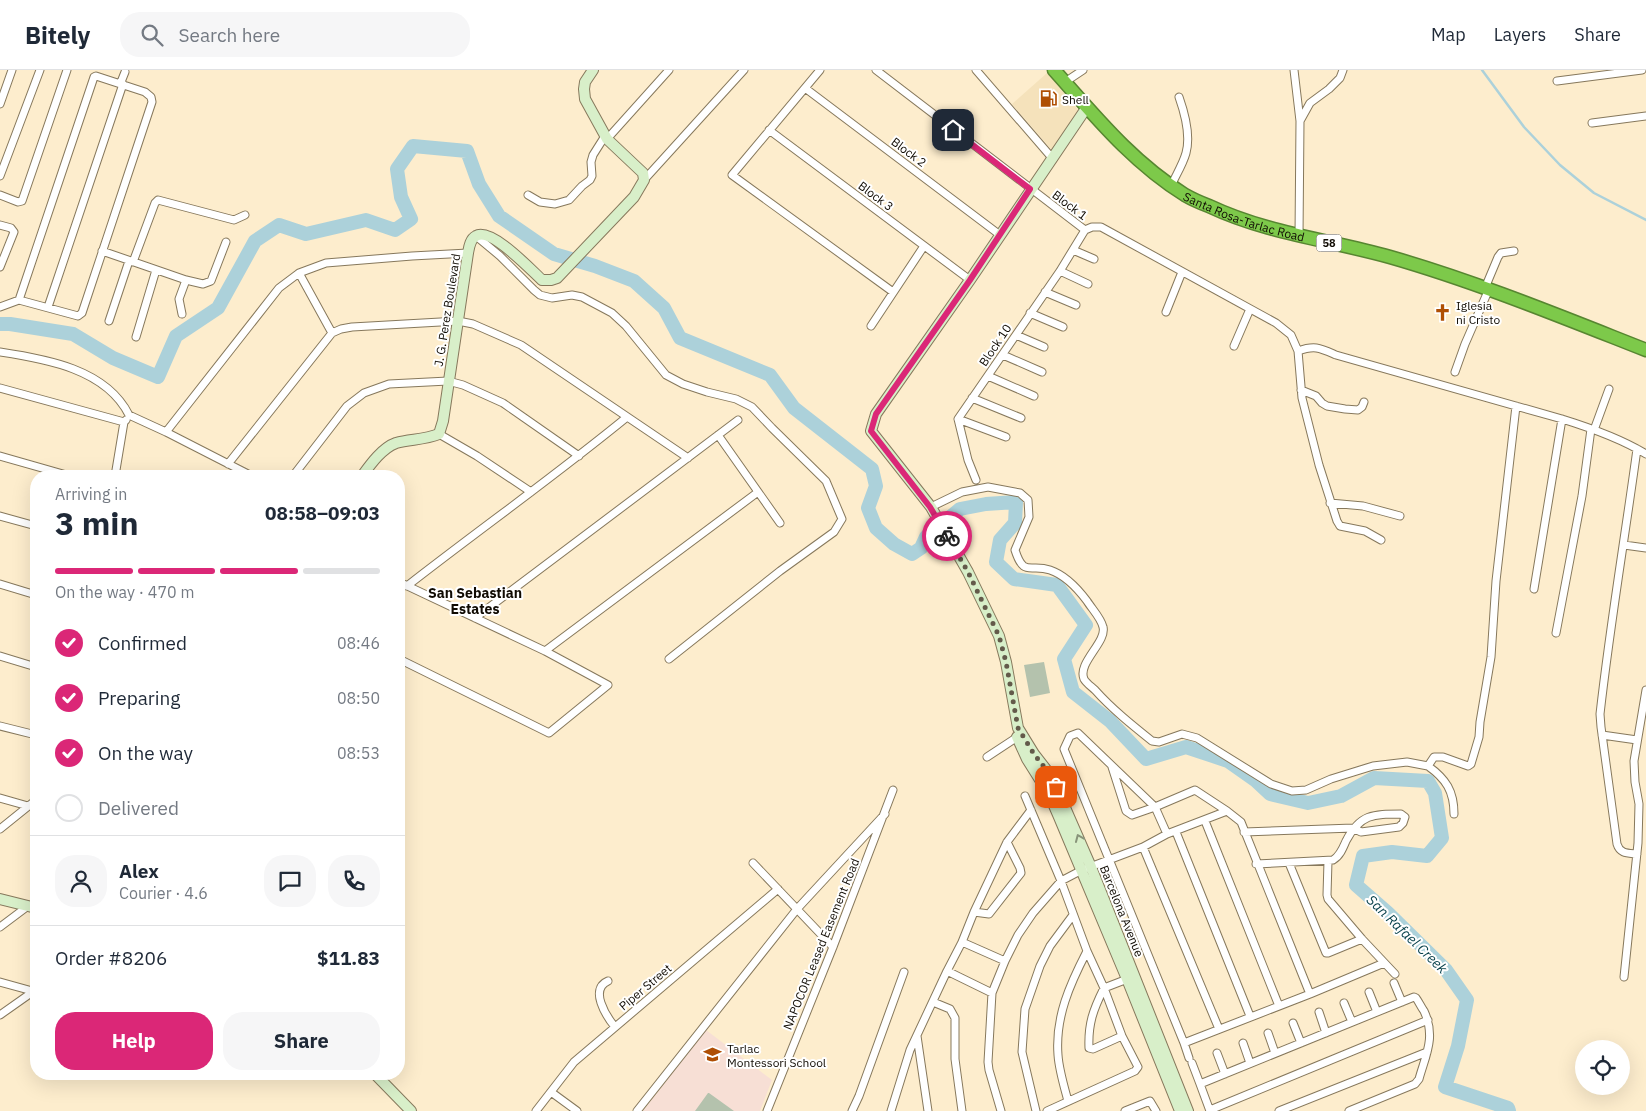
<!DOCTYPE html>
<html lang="en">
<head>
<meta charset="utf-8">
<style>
  body { margin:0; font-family:"IBM Plex Sans",sans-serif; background:#f6f6f7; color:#1f2937; height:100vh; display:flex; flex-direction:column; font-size:19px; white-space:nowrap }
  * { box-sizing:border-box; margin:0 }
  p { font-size:16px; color:#747a83 }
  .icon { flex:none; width:28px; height:28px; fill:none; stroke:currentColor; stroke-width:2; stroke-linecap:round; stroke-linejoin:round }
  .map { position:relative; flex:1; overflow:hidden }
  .drawer { position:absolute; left:30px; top:400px; width:375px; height:610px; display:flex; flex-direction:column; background:#fff; border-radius:20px; box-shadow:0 5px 20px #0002 }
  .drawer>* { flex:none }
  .controls { position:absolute; left:1575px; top:970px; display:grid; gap:10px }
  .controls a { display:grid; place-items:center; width:55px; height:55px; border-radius:50%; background:#fff; box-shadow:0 5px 20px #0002; font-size:25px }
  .pin { position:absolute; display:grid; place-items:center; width:42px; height:42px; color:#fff; margin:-21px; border-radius:10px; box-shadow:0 2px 8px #0006 }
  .courier { position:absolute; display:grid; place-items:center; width:50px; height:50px; margin:-25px; border:4px solid #db2777; border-radius:50%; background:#fff; color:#222; box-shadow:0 1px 6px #0007 }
  .head em { font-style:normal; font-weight:700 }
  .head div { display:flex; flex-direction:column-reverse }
  .head { display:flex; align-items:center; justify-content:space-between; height:85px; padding:0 25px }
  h1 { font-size:32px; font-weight:700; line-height:38px }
  .bar { display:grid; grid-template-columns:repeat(4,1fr); gap:8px 5px; align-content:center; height:60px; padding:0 25px }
  .bar i { height:6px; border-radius:4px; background:#e0e1e3 }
  .bar .on { background:#db2777 }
  .bar p { grid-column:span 4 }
  .line { display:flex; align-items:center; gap:12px; padding:0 25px; border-top:1px solid #e0e1e3 }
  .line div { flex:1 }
  .round { display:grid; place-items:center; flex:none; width:52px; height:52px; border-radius:20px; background:#f6f6f7 }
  ol { padding:0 25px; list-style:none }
  li { display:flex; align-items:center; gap:15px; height:55px }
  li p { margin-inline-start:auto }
  li .icon { padding:5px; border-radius:50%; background:#db2777; color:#fff; stroke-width:4 }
  li:last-child { color:#747a83 }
  li i { width:28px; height:28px; border:2px solid #e0e1e3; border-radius:50% }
  .cta { display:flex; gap:10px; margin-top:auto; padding:10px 25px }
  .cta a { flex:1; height:58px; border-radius:20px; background:#db2777; color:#fff; font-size:20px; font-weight:700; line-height:58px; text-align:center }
  .cta a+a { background:#f6f6f7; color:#1f2937 }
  header { display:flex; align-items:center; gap:30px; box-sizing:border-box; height:70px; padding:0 25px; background:#fff; border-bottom:1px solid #e0e1e3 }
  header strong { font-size:24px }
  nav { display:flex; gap:28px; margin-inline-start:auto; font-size:18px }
  .search { width:350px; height:45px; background:#f6f6f7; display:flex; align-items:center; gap:12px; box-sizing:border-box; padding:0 18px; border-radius:20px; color:#747a83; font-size:19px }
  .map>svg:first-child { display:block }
  .built { fill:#f5e2bb }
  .education { fill:#f7dfd5 }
  .green { fill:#b4c2ad }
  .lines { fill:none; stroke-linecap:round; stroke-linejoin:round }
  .stream { stroke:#acd1da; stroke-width:2.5 }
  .river { stroke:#acd1da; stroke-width:14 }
  .street-casing { stroke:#86785c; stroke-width:9 }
  .secondary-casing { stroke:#86785c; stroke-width:12 }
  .highway-casing { stroke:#578631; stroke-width:15 }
  .street { stroke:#fff; stroke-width:7 }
  .secondary { stroke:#d8efc9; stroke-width:10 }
  .highway { stroke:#7dc94a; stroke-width:12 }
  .oneway { stroke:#88947a }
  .done { stroke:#635a4a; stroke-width:5; stroke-dasharray:0 9 }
  .route { stroke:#db2777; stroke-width:6 }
  .labels { text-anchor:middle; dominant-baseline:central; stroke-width:4; stroke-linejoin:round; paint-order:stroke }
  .shield { fill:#fff; stroke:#58544f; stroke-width:1 }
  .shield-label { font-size:11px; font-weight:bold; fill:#100b03 }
  .poi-label { font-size:12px; fill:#100b03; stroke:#fff; text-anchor:start }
  .street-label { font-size:12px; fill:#100b03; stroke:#fff }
  .neighbourhood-label { font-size:14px; font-weight:bold; fill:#100b03; stroke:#fff }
  .water-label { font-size:14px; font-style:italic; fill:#053f49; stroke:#fff }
</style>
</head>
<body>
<header>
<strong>Bitely</strong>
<div class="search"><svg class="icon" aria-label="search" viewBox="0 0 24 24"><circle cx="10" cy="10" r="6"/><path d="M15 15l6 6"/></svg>Search here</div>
<nav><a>Map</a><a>Layers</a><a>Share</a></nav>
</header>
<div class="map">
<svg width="1646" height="1041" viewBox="0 0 1646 1041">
  <rect width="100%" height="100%" fill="#fdedcd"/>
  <path class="built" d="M 1047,3 L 1079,41 L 1052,80 L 1012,34 Z"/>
  <path class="education" d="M 706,960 L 772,1010 L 760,1041 L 643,1041 Z"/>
  <path class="green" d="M 1044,592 L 1050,623 L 1030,627 L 1024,595 Z
    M 708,1023 L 709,1023 L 734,1041 L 695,1041 Z"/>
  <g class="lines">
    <path class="stream" d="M 1482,0 L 1524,57 L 1560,95 L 1594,123 L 1646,150"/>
    <path class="river" d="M 0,254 L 10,254 L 73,264 L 113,288 L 158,307 L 176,266 L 218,238 L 255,171 L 279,155 L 306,164 L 366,150 L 395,160 L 411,149 L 401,127 L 397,99 L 413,76 L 467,81 L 479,114 L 499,146 L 554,184 L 595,196 L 634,211 L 664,238 L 680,268 L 770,305 L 794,338 L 872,399 L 876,416 L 868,438 L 876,458 L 894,474 L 912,484 L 921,478 L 926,467 L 960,439 L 986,434 L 1016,432 L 1015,453 L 1000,470 L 996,492 L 1014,509 L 1057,515 L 1086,555 L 1064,589 L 1073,622 L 1110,651 L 1146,689 L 1186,677 L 1228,691 L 1255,710 L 1270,724 L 1308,733 L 1341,726 L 1374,708 L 1428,711 L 1435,723 L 1442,768 L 1427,786 L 1392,782 L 1363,786 L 1356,815 L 1388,843 L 1446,900 L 1467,930 L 1458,976 L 1445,1017 L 1508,1038 L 1509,1041"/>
    <defs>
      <path id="street" d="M 820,0 L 732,105 L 893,222
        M 876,0 L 1085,160
        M 976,0 L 1053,89
        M 1294,0 L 1300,51
        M 96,6 L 145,22 L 151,27 L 152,32 L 82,243 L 78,246 L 19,230 L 94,7 Z
        M 1557,11 L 1642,0
        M 1065,12 L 1083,0
        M 805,18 L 1000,165
        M 0,34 L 12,0
        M 1592,53 L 1646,46
        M 769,60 L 970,210
        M 607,69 L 669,0
        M 0,106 L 40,0
        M 644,110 L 744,0
        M 1171,116 C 1176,105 1183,94 1186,83 C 1191,65 1185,44 1179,27
        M 0,125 L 18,132 L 22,131 L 67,0
        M 528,125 L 540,132 L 555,134 L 569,130 L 582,116 L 590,110 L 592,106 L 591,92 L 593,85 L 605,66
        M 0,155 L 11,158 L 14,162 L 0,197
        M 1085,160 L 1092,157 L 1101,157 L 1276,253 L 1291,265 L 1298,281 L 1302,328 L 1319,395 L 1337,451 L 1340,456 L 1365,461 L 1381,470
        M 476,166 L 500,186 L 534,220 L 540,225 L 552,228 L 572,225 L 582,227 L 612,243 L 626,256 L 666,305 L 683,314 L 707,322 L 736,329 L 752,337 L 772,358 L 826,411 L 842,449 L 834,462 L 780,501 L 669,589
        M 1299,166 L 1300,51 L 1310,33 L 1329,19 L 1340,8 L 1343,0
        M 1073,180 L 1094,189
        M 102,181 L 186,210 L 203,214 L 211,211 L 226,172
        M 133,192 L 155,133 L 158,130 L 234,150 L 245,145
        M 1060,201 L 1088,214
        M 299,203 L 332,263
        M 1485,218 L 1498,187 L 1501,183 L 1514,181
        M 1045,222 L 1076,235
        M 0,237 L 19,230
        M 48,237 L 123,14 L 121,12 L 125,2
        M 1166,242 L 1182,202
        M 1030,243 L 1063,257
        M 182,244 L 179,229 L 186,210
        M 109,251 L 129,191
        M 871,256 L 924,176
        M 1016,265 L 1044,277
        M 136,267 L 156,200
        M 1234,276 L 1250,239
        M 1298,281 C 1315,275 1320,278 1336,285 L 1562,349 C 1591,358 1620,368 1646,384
        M 0,282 C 46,289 106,299 129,345
        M 1003,285 L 1042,302
        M 1455,302 L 1465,274 L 1489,219
        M 988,306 L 1034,326
        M 0,318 L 124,352
        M 1301,320 L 1316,326 L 1322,333 L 1327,336 L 1345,339 L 1358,340 L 1362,337 L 1364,332
        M 972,328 L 1021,348
        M 129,345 L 166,362 L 252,406
        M 958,349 L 1006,367
        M 1594,360 L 1609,319
        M 166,362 L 279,218 L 299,203 L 326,193 L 412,186 L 468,183
        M 439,364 L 477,386 L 531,422
        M 718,365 L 780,453
        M 0,386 L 70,406
        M 228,394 L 332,263 L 341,259 L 352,257 L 458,251 L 473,254 L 521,275 L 688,388
        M 115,406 L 124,352 L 126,350
        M 293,406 L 347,336 L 364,323 L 389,314 L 448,311 L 463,315 L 503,333 L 579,386
        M 976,410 L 968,390 L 958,349 L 1060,201 L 1085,160
        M 1330,433 L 1363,436 L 1400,446
        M 931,437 L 962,422 L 988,417 L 1020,423 L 1028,430 L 1029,447 L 1015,480 C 1024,508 1030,493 1050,500 C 1065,505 1078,519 1087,531 C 1092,539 1101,548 1103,557 C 1107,572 1077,593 1084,609 C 1086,613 1092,617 1095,620 C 1112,639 1132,655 1152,671 L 1159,672 L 1182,664 L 1197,668 L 1271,714 L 1292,721 L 1306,720 L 1331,709 L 1373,696 L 1407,692 L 1428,696 L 1434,687 L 1443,687 L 1468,696 L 1471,694 L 1479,667 L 1480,652 L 1491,587 L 1496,511 L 1516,336
        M 0,446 L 36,456
        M 1624,475 L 1646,478
        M 399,512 L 545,581 L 608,615 L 549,663 L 399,589
        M 0,514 L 36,525
        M 407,516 C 480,459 555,406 627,347
        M 1534,519 L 1562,349
        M 475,548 L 738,350
        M 1556,563 L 1582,426 L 1591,359
        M 545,581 L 758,422
        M 0,586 L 36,597
        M 0,656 L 36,665
        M 1602,665 L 1637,670
        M 987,687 L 1019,666
        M 1428,696 C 1446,709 1454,721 1454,744
        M 1112,697 L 1126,741 L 1132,745 L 1155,737 L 1167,764
        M 1025,726 L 1061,811 L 1087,881 L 1104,918 L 1122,966 L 1138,997 L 1135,1001 L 1047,1041
        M 0,728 L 28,736
        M 1205,751 L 1279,936
        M 0,759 L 36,730
        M 1176,762 L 1250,946
        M 1244,762 L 1353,758 L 1361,762 L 1399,757 L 1403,753 L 1405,747 L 1401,744 C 1373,744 1360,744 1346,771 C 1343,778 1340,786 1333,790 L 1256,794
        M 1143,777 L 1219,959
        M 1637,784 C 1628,783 1620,784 1617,774 L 1601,657 L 1600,644 C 1610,555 1625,467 1637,379
        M 1328,791 L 1327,825 L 1328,829 L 1362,869 L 1395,904
        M 753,793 L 833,877
        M 1289,793 L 1326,883 L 1328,883 L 1362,869
        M 974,842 L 989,844 L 1021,803 L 1020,798 L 1007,772
        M 0,857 L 28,836
        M 1005,891 L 962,872 L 974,842 L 1007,772 L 1031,740
        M 947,901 L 962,872
        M 1624,907 L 1638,773 L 1639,734 L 1635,712 L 1634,691 L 1646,620
        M 608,911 C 589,919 606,946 615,957
        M 0,912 L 36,922
        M 1394,913 L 1402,932
        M 1369,922 L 1377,942
        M 933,932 L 950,939 L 955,948 L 955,989 L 962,1041
        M 1344,933 L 1352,952
        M 1319,942 L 1326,963
        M 0,945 L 34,921
        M 1293,953 L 1301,973
        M 1268,963 L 1275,983
        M 917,966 L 928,1041
        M 1122,966 L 1093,979 L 1089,978 C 1088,954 1093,940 1104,918 L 1130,908
        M 1184,973 L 1310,924 L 1384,893
        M 1243,973 L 1250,993
        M 1217,983 L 1225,1004
        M 1189,988 L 1184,973 L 1064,679 L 1070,666 L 1078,663 L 1155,737 L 1195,720 L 1227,741 L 1241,752 L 1310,924
        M 1192,993 L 1200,1014
        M 551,1022 L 577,1041
        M 1068,1031 C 1064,1016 1059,1000 1058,985 C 1055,947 1070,914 1087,881
        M 1210,1040 L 1428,950
        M 536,1041 L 574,992 L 778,819
        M 637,1041 L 797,839 L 885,744
        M 767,1041 L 833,877 L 893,720
        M 852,1041 L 859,1026 L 904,902
        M 891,1041 L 910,980 L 947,901 L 992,923
        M 1001,1041 L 989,1000 L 988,992 L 992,923 L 1005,891 L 1018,865 L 1033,843 L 1061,811 L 1082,800 L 1143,777 L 1167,764 L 1227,741
        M 1036,1041 L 1022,982 L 1025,939 L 1040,896 L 1050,876 L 1073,845
        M 1125,1041 L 1150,1031 L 1156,1041
        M 1210,1041 L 1200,1014 L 1414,927 L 1416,928 C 1419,932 1421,937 1424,941 C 1436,967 1426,984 1419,1009 L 1415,1014 L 1349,1041
        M 1279,1041 L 1427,982"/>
      <path id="secondary" d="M 1087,37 L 970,210 L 876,344 L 871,361 L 931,437 L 968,502 L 999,566 L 1006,592 L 1018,658 L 1034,684 L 1048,702 L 1063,733 L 1091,797 L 1188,1041
        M 362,406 C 370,395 382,378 396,373 C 410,369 424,370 439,364 L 443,351 L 468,183 C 469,178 470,169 476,166 C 491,157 531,200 542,210 L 551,210 L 557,208 L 634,127 L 644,110 L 643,103 L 607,69 L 585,29 L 584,19 L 585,12 L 593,0
        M 1017,667 L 1027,689 L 1049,724 L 1059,747 L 1127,909 L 1180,1041
        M 0,829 L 36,838
        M 375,1004 L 411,1041"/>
      <g id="highway">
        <path id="s1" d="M 1054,0 C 1095,46 1132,92 1185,125 C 1192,129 1201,133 1209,136 C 1266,163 1329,170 1390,187 C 1477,212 1562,247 1646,280"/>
      </g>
    </defs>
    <use href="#street" class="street-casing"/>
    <use href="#secondary" class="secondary-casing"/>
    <use href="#highway" class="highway-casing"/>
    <use href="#street" class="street"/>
    <use href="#secondary" class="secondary"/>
    <use href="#highway" class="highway"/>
  </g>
  <defs><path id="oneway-chevron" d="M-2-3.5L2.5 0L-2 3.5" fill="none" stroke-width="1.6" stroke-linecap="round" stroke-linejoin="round" transform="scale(1.25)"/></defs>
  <use class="oneway" href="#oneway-chevron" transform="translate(1079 768) rotate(-113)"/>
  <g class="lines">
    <path class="done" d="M 947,466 L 968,502 L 999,566 L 1006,592 L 1018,658 L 1034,684 L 1048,702 L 1056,717"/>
    <path class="route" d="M 947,466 L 930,437 L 871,361 L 876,344 L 970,210 L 1030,119 L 953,60"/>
  </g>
  <defs>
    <symbol id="fuel-bare" viewBox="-9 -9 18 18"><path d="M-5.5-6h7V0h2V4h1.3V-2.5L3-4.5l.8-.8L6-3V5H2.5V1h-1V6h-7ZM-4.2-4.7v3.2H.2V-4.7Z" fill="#af4f04" stroke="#fff" stroke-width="2.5" paint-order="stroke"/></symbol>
    <symbol id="church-bare" viewBox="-9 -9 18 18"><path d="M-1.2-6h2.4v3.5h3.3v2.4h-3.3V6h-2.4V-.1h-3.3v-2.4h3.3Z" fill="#af4f04" stroke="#fff" stroke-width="2.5" paint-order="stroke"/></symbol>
    <symbol id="school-bare" viewBox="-9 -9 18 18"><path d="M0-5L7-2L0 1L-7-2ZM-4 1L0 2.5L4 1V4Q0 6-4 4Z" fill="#af4f04" stroke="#fff" stroke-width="2.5" paint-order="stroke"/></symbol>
  </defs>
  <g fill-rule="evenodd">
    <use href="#fuel-bare" x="1036" y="16" width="25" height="25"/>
    <use href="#church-bare" x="1430" y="230" width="25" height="25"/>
    <use href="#school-bare" x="700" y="972" width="25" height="25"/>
  </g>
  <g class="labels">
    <rect class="shield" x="1316.5" y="164.5" width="25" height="17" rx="4"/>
    <g class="shield-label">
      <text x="1329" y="173">58</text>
    </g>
    <g class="poi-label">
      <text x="1062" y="29">Shell</text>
      <text x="1456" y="235">Iglesia<tspan x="1456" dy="14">ni Cristo</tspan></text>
      <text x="727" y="978">Tarlac<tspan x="727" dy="14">Montessori School</tspan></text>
    </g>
    <g class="street-label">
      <text transform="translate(909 82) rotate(37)">Block 2</text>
      <text transform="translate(876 126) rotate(37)">Block 3</text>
      <text transform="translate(1070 135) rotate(37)">Block 1</text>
      <text stroke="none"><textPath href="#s1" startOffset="245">Santa Rosa-Tarlac Road</textPath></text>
      <text transform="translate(447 240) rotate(-81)">J. G. Perez Boulevard</text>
      <text transform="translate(995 275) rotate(-56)">Block 10</text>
      <text transform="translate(1122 841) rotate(68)">Barcelona Avenue</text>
      <text transform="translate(821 874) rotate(-68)">NAPOCOR Leased Easement Road</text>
      <text transform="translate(645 917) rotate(-40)">Piper Street</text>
    </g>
    <g class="neighbourhood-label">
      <text x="475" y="523">San Sebastian<tspan x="475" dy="16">Estates</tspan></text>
    </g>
    <g class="water-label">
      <text transform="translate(1407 864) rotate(44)">San Rafael Creek</text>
    </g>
  </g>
</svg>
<div class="controls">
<a><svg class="icon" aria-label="locate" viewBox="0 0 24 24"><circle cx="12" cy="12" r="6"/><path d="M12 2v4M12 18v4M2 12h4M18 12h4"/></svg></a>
</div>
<div class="pin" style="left:1056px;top:717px;background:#ea580c"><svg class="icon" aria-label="bag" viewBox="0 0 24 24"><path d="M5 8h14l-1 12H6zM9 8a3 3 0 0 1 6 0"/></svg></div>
<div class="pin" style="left:953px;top:60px;background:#1f2937"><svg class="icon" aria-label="home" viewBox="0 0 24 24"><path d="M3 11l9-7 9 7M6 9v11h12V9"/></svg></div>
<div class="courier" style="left:947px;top:466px"><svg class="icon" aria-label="bike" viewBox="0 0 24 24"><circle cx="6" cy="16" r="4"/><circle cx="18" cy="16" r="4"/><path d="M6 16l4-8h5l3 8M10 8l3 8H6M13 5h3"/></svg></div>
<section class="drawer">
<div class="head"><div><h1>3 min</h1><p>Arriving in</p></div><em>08:58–09:03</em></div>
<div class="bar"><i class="on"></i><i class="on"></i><i class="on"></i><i></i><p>On the way · 470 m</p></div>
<ol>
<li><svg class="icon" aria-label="check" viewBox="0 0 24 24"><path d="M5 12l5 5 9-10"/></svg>Confirmed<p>08:46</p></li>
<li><svg class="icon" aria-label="check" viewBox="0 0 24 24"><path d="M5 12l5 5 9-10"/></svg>Preparing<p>08:50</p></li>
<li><svg class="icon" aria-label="check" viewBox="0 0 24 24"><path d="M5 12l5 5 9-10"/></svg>On the way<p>08:53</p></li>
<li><i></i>Delivered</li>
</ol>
<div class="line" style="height:90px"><a class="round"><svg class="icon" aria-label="person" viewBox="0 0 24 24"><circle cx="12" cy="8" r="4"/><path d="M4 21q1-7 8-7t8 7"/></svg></a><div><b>Alex</b><p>Courier · 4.6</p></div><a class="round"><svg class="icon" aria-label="chat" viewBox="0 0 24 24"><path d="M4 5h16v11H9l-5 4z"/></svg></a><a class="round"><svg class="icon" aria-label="phone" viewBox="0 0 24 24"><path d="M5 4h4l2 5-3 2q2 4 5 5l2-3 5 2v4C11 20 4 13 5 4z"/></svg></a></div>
<div class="line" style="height:65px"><div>Order #8206</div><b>$11.83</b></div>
<div class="cta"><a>Help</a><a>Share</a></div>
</section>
</div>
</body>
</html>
